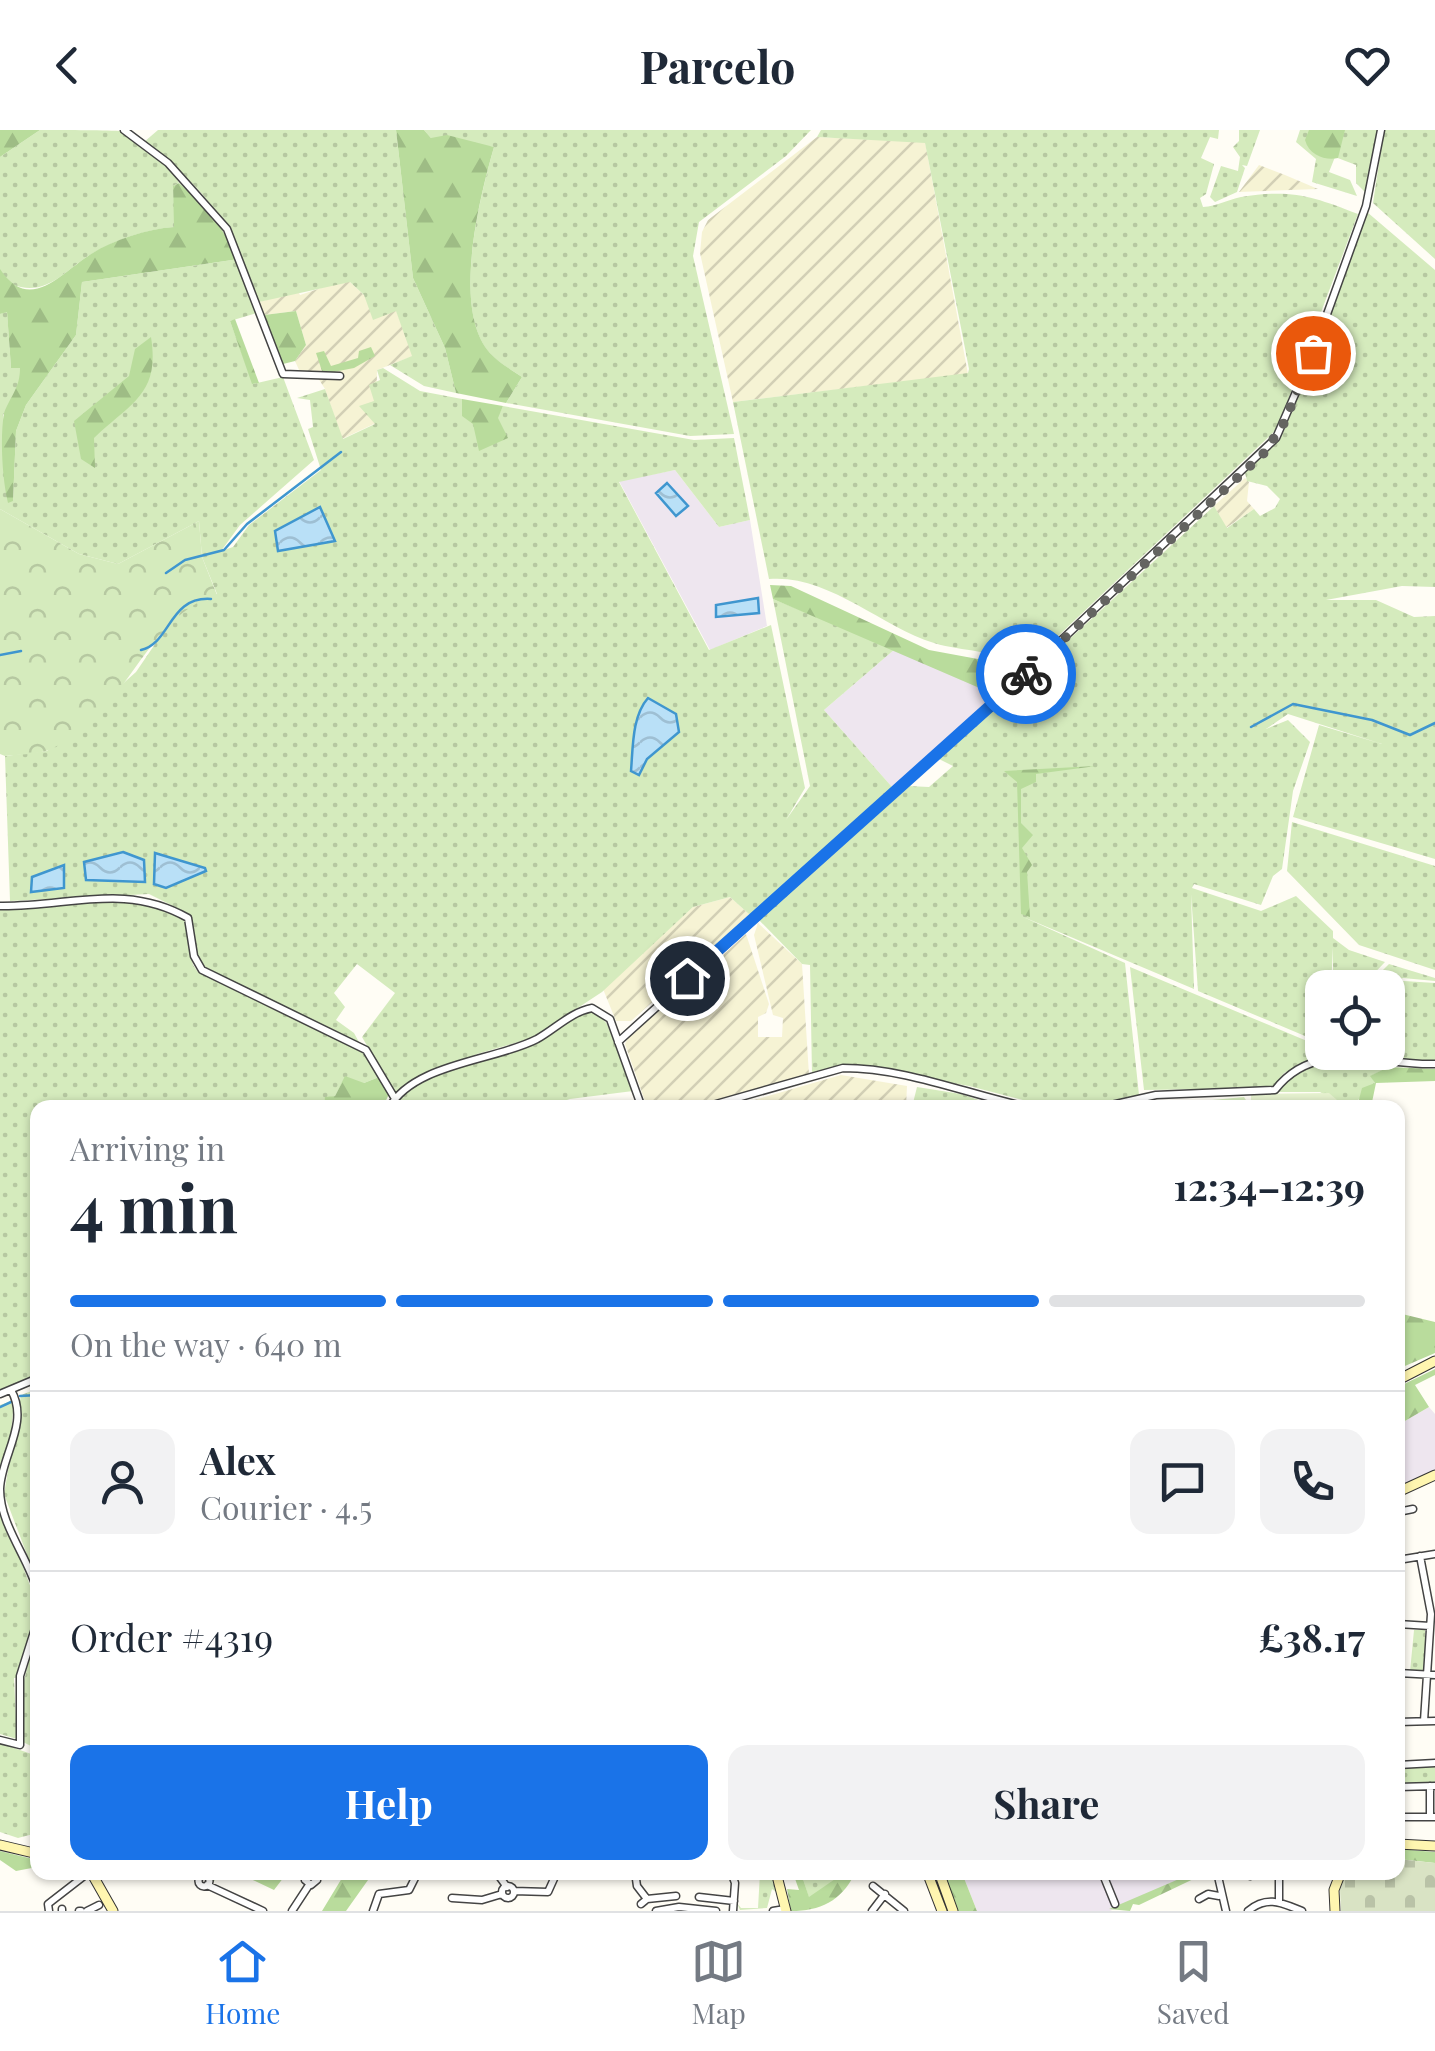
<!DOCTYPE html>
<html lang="en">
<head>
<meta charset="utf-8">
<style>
  body { margin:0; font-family:"Playfair Display",serif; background:#f2f2f3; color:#1f2937; height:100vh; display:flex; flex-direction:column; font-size:38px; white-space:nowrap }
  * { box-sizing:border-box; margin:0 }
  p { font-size:32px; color:#747a83 }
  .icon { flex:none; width:55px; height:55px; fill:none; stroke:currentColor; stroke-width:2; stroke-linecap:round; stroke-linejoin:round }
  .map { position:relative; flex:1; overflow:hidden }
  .drawer { position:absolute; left:30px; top:970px; width:1375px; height:780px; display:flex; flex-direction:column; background:#fff; border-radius:20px; box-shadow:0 2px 8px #0004 }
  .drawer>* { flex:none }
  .tools { position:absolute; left:1305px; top:840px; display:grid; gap:20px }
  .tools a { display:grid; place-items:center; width:100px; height:100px; border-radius:20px; background:#fff; box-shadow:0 2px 8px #0004; font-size:50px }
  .pin { position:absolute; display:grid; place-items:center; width:85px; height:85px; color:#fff; margin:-42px; border:5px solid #fff; border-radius:50%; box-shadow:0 2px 10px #0007 }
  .courier { position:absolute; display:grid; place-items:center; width:100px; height:100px; margin:-50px; border:8px solid #1a73e8; border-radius:50%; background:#fff; color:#222; box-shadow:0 2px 12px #0007 }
  .headline em { font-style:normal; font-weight:700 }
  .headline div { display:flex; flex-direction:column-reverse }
  .headline { display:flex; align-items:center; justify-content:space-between; height:170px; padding:0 40px }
  h1 { font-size:65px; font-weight:700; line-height:75px }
  .bar { display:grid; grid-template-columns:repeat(4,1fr); gap:15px 10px; align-content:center; height:120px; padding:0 40px }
  .bar i { height:12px; border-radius:8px; background:#e0e1e3 }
  .bar .on { background:#1a73e8 }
  .bar p { grid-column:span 4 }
  .line { display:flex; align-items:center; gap:25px; padding:0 40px; border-top:2px solid #e0e1e3 }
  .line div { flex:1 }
  .round { display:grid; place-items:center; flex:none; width:105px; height:105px; border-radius:20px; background:#f2f2f3 }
  .action { display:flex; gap:20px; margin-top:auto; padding:20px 40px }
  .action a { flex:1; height:115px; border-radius:20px; background:#1a73e8; color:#fff; font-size:40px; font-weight:700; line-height:115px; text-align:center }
  .action a+a { background:#f2f2f3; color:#1f2937 }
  header { display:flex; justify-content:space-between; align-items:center; height:130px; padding:0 40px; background:#fff; font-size:45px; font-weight:700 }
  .tab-bar { display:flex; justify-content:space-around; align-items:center; height:140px; border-top:2px solid #e0e1e3; background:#fff; font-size:28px; color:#747a83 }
  .tab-bar a { display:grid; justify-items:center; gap:5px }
  .tab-bar .on { color:#1a73e8 }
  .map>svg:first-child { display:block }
  .industrial { fill:#eee6ef }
  .farmland { fill:url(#farmland-furrows) }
  .grass { fill:url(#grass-dots) }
  .forest { fill:url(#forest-firs) }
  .cemetery { fill:url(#cemetery-stones) }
  .park { fill:url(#park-crowns) }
  .pitch { fill:#e6f2cf }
  .water { fill:url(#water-waves); stroke:#3f96cf; stroke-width:2.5 }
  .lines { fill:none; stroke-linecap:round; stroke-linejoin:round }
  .stream { stroke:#3f96cf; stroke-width:2.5 }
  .street-casing { stroke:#444; stroke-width:9 }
  .secondary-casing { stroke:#333; stroke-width:11 }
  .street { stroke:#fff; stroke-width:6 }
  .secondary { stroke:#fff6b0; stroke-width:9 }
  .done { stroke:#646461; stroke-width:10; stroke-dasharray:0 18 }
  .route { stroke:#1a73e8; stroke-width:12 }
</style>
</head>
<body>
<header><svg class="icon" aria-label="back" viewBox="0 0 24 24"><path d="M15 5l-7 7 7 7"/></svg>Parcelo<svg class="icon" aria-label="heart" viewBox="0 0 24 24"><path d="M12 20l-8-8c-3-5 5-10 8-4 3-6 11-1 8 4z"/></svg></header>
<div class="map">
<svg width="1435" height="1781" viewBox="0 0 1435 1781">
  <defs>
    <pattern id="farmland-furrows" width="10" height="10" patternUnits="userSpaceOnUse" patternTransform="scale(2.5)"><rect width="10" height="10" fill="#f6f3d4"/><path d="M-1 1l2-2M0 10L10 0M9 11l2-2" fill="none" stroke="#d2cfb5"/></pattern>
    <pattern id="grass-dots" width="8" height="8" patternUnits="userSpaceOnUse" patternTransform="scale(2.5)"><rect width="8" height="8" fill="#d5ebbd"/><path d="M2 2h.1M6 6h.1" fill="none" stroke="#b6c8a1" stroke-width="1.8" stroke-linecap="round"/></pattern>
    <pattern id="forest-firs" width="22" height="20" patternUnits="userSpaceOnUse" patternTransform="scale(2.5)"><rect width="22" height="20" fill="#b9dc9c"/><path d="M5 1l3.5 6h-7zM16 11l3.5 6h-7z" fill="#9ebc85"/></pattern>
    <pattern id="cemetery-stones" width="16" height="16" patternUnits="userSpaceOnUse" patternTransform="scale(2.5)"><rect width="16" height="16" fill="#d9e3c4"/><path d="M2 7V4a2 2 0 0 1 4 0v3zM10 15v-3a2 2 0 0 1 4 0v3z" fill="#b9c2a7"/></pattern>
    <pattern id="park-crowns" width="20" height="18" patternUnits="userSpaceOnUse" patternTransform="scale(2.5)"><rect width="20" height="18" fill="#d5ebbd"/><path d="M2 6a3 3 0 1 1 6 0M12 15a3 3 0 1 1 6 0" fill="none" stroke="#b6c8a1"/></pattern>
    <pattern id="water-waves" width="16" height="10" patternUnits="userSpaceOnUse" patternTransform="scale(2.5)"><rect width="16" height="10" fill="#b9e0f7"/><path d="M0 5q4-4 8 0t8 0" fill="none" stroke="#9ebfd3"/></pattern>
  </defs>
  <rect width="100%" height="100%" fill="#fffdf5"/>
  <path class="industrial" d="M 675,340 L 719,397 L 750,390 L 767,496 L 710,520 L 619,351 Z
    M 895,519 L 998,566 L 892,657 L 824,580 Z
    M 1429,1277 L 1435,1284 L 1435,1345 L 1398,1361 L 1398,1295 Z
    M 962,1743 L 1193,1743 L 1110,1781 L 977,1781 Z"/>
  <path class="farmland" d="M 817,7 L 925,12 L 968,244 L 733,272 L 700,123 L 702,102 L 708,90 Z
    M 1259,35 L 1285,45 L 1318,59 L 1239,62 Z
    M 339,152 L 350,152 L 364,165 L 396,180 L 413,226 L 377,240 L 376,293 L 342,309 L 325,259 L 315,243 L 300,242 L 295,231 L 306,215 L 296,181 L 264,185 L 259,172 L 298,161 L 300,165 Z
    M 1245,348 L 1249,352 L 1247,371 L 1254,379 L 1226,398 L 1214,376 Z
    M 730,767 L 750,785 L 631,891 L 616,891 L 603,859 L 693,777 Z
    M 758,793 L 802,834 L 809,945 L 694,976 L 647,977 L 625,914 L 628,908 L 702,843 L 721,835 L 724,824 L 746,804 L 769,874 L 766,883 L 758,887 L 758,907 L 782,907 L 783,888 L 773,885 L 754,805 Z
    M 841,945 L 907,956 L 906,977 L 730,977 Z"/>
  <path class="grass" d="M 40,0 C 62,0 100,0 120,1 C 139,9 171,34 179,53 L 173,56 L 175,97 C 147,99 117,109 93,123 C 65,139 47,169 11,154 L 0,176 L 0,27 Z
    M 158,0 L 396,0 L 413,148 L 445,218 L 456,263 L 424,256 L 390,235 L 412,226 L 396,181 L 373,190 L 364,165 L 350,152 L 259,172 C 232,95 210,62 144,12 Z
    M 424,0 L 811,0 L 786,26 L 699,92 L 693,126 L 734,304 L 690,306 L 506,273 L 522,247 C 512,240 498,233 490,223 C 451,180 480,67 494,17 L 431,8 Z
    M 821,0 L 1219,0 L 1218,9 L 1210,7 L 1201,28 L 1214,34 L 1206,64 L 1200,68 L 1203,77 C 1217,76 1227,70 1241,67 C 1291,59 1312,66 1358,84 L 1277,299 L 1021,541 C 994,517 966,523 934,513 C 880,496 828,444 769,449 L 733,272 L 968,243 L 969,239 L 925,13 L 817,7 Z
    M 1239,0 L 1260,0 L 1247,36 L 1242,35 L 1245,38 L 1237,62 L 1215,72 L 1210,67 L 1221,36 L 1238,41 L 1240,27 L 1233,17 L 1239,11 Z
    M 1300,0 L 1378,0 L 1366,63 L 1356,53 L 1356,35 L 1335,27 L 1329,42 L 1350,50 L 1357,66 L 1312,52 L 1316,29 L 1296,12 Z
    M 1384,0 L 1435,0 L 1435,129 L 1373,73 Z
    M 1367,82 L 1435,140 L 1435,457 L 1402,456 L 1326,470 L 1376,470 L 1414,487 L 1435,486 L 1435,729 L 1293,687 L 1319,595 L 1382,614 L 1288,584 L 1266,599 L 1288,590 L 1310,612 L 1293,661 L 1282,739 L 1273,746 L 1261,775 L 1194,754 L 1192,758 L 1261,781 L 1296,766 L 1333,801 L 1333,808 L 1349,820 L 1385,832 L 1361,857 L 1333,857 L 1333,817 L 1331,857 L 1322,858 L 1322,896 L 1305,906 L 1198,861 L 1191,764 L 1194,859 L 1021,786 L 1125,833 L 1139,965 L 1079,977 L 1050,977 L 969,956 L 857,936 L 812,944 L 810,835 L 802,834 L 758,789 L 908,656 L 929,657 L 953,636 L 939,629 L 1214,376 L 1227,398 L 1254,379 L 1260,386 L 1275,378 L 1280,369 L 1267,356 L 1247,351 L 1245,343 L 1276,313 L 1286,297 Z
    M 239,129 L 257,183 L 230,191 L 253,254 L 283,247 L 314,330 L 240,395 L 221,421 L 233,417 L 249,395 L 321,340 L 308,299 L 313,297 L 310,270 L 297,268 L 325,259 L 343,309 L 375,294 L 359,276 L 374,271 L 369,255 L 380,250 L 377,240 L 383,238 L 420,261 L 462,269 L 462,286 L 497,288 L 503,276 L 694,310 L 734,308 L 750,390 L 719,397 L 675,340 L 619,352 L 709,520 L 771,495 L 805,658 L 786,690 L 810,656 L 773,469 L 895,519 L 824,580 L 892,657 L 750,785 L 730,767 L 693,777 L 602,862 L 532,908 L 477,924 L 394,962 L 362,907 L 395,863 L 357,834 L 334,863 L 345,877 L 336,890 L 354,903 L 360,914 L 204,840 L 197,829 L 191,785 L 149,764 L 10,771 L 5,626 L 47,621 L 136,542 L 170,492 L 194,471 L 217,464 L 202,427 L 199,391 L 118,434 L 79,424 L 0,379 L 0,184 L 7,181 L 11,238 L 20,237 L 20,257 L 3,285 L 13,371 L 16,301 L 26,275 L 76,205 L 82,152 Z
    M 1292,692 L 1435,736 L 1435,840 L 1359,815 L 1287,741 Z
    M 137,769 L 185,789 L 193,835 L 198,842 L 364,922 L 379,947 L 364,953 L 342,953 L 335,966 L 325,968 L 323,977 L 38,978 L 37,1245 L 0,1261 L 0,778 Z
    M 1389,834 L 1435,848 L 1435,851 L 1403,848 L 1384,857 L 1366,857 Z
    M 1130,837 L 1307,911 L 1322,900 L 1322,922 L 1328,923 L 1284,943 L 1272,958 L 1144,960 Z
    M 1404,851 L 1435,853 L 1435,933 L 1391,931 L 1353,923 L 1388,922 L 1388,858 Z
    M 588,881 L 596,881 L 607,894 L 633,961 L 570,969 L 546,977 L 393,977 C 414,942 467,936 503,923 C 533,914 559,893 588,881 Z
    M 1350,929 L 1388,937 L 1371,946 L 1375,953 L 1358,970 L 1357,977 L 1345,977 L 1320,962 L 1276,962 C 1299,936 1316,933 1350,929 Z
    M 917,957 L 961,964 L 1000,977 L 912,977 Z
    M 1244,967 L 1251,978 L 1127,978 Z
    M 37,1259 L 37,1451 L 4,1364 L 21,1265 Z
    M 14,1270 L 10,1316 L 0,1340 L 0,1275 Z
    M 0,1376 L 37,1474 L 18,1548 L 14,1548 L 17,1609 L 0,1604 Z
    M 37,1498 L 37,1619 L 23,1612 L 22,1559 Z
    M 1414,1500 L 1425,1500 L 1425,1543 L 1410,1542 Z
    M 0,1613 L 37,1626 L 37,1703 L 18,1708 L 0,1702 Z
    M 1435,1636 L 1435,1653 L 1398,1654 L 1398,1637 Z
    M 760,1743 L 767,1748 L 771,1743 L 776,1762 L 772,1759 L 767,1778 L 740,1780 L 737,1773 L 741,1778 L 758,1778 Z
    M 827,1743 L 847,1743 L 809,1768 L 803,1749 Z"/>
  <path class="forest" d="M 0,0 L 40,0 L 0,27 Z
    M 396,0 L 424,0 L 431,8 L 447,5 L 494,17 C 480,66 451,180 490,223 C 499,233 512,240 522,247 L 506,273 L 456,263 L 445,218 L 413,148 Z
    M 1309,0 L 1345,0 L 1338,28 C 1327,31 1309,26 1305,10 Z
    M 179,53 L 212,83 L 239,129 L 82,152 L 76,205 L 26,275 L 16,301 L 13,371 L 8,373 C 2,348 0,307 4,283 C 11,265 20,258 20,238 L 11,238 L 7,182 L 0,184 L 0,139 C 30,185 62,142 91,124 C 115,109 147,99 174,97 L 173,56 Z
    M 296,181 L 306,215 L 295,231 L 283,234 L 264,185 Z
    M 235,189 L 259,253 L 252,254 L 230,191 Z
    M 151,207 C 160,264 132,272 94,308 L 95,338 L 81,329 L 74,291 L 129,246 L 135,219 Z
    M 371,217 L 375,226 L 354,238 L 323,244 L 316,223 L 324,221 L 331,236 L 358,228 L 359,221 Z
    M 462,269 L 503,276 L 498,288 L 508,308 L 479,321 L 473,294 L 462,286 Z
    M 770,455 L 791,456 L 929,520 L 994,532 L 1014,550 L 998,566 L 773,469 Z
    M 1096,636 L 1036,644 L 1036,652 L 1021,659 L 1021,693 L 1033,705 L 1022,718 L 1032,735 L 1027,742 L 1030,787 L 1021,784 L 1017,652 L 1004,641 Z
    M 1388,937 L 1435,939 L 1435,951 L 1376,953 L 1371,977 L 1357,977 L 1362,958 L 1375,953 L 1370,946 Z
    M 345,946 L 364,953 L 379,947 L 389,964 L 383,977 L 323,978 L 325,967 L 335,966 Z
    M 1398,1183 L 1435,1192 L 1435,1223 L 1398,1239 Z
    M 1435,1239 L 1435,1245 L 1415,1255 L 1429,1277 L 1398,1295 L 1398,1257 Z
    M 1398,1719 L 1435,1722 L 1435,1733 L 1398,1729 Z
    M 0,1721 L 37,1730 L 37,1737 L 16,1741 L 0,1730 Z
    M 287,1743 L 274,1760 L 238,1743 L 222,1743 L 213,1752 L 207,1743 Z
    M 333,1743 L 373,1743 L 346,1781 L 322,1781 L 342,1748 Z
    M 793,1743 L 827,1743 L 821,1749 L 803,1749 L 809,1767 L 838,1747 L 861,1743 L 854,1745 C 841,1771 820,1781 791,1781 L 787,1759 L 799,1760 Z
    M 942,1743 L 962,1743 L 977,1781 L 956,1781 Z
    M 1193,1743 L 1206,1743 L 1139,1775 L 1133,1774 L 1130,1781 L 1109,1779 Z"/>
  <path class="cemetery" d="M 1398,1729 L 1435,1733 L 1435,1781 L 1341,1781 L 1340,1760 L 1346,1743 L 1398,1742 Z"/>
  <path class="park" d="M 0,379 L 79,424 L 118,434 L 199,391 L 202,427 L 217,465 C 145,485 128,585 51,619 C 38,625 20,624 5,626 L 0,624 Z"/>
  <path class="pitch" d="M 1329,963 L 1345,977 L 1251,977 L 1251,964 Z"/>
  <path class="water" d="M 667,353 L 688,376 L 676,386 L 656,363 Z
    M 320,377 L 335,411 L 278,421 L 275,401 Z
    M 758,468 L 759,483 L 716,487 L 716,475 Z
    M 648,568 L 676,584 L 679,602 L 647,629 L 639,645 L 631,641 C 633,617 632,586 648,568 Z
    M 123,722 L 144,730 L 145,752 L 86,750 L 84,732 Z
    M 155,723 L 205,738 L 206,741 L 166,758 L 154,754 Z
    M 64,735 L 64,758 L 31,762 L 32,747 Z"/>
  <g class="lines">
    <path class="stream" d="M 166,443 L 185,430 L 224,420 L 247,394 L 341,322
      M 141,520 C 171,513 169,466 211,469
      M 0,525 L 21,521
      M 1251,597 L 1293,574 L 1372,590 L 1410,605 L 1435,593
      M 20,1266 L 38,1265
      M 0,1277 L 11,1272"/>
    <defs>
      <path id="street" d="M 124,0 L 168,33 L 227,99 L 283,244 L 340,246
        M 0,776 C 69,777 125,752 188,788 L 194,826 L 202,840 L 366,920 L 394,967
        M 618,912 L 1019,550 L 1276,308 L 1313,223 L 1366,76 L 1381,0
        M 389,978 C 414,933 495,931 537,909 C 555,899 571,882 592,878 L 610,889 L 642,978
        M 702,978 L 843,938 C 907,938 969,965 1032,978
        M 1098,978 L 1156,965 L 1275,960 C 1316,907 1379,936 1435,934
        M 11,1260 C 30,1293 1,1326 0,1359 C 0,1396 29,1428 38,1463
        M 0,1264 L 38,1248
        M 1398,1382 L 1413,1379
        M 1398,1397 L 1398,1399
        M 1420,1426 L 1431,1484 L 1424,1591
        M 1398,1430 L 1435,1424
        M 1398,1494 L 1430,1496
        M 1398,1543 L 1435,1545
        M 1398,1592 L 1435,1591
        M 0,1610 L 20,1615 L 20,1546 L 38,1489
        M 1398,1635 L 1435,1633
        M 1430,1656 L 1430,1686
        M 1398,1657 L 1435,1656
        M 1398,1687 L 1435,1687
        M 308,1742 L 305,1750 L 311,1755 L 317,1750 L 314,1742
        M 496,1742 L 507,1757
        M 635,1742 L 637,1756 L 647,1769
        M 731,1742 L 735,1753 L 733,1781
        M 1102,1742 L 1115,1774
        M 1217,1742 L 1226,1781
        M 1244,1742 L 1250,1746 L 1258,1742
        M 1326,1742 L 1326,1743
        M 470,1744 L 477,1742
        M198.5 1751a5.5 5.5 0 1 1 11 0a5.5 5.5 0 1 1-11 0Z
        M 207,1755 L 263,1781
        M 873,1756 L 904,1781
        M502 1762a6 6 0 1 1 12 0a6 6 0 1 1-12 0Z
        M 514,1761 L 548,1762 L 557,1742
        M 699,1767 L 734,1771
        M 452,1768 L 482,1770 L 502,1764
        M 1199,1769 L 1208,1764 L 1219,1766
        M 1279,1771 L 1279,1742
        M 641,1774 L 647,1769 L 676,1766
        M 62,1779 L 62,1781
        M 49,1781 L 48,1774 L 88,1743
        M 79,1781 L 81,1781
        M 87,1781 L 99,1775
        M 292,1781 L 309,1755
        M 373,1781 L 379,1764 L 409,1760 L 418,1742
        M 656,1781 L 679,1777 L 716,1781
        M 773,1781 L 785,1779
        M 872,1781 L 885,1764
        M 1248,1781 C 1267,1765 1282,1773 1302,1781"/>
      <path id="secondary" d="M 1398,1250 L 1435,1231
        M 1398,1362 L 1435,1345
        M 1398,1714 L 1435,1716
        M 0,1715 L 38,1724
        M 776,1742 L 786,1781
        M 927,1742 L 942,1781
        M 939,1742 L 953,1781
        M 92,1744 L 113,1781
        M 1335,1781 L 1334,1760 L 1341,1742"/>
    </defs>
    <use href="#street" class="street-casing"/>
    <use href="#secondary" class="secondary-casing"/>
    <use href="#street" class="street"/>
    <use href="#secondary" class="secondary"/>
  </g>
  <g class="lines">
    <path class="done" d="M 1026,544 L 1264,323 L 1284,293 L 1313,223"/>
    <path class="route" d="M 687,848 L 1026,544"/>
  </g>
</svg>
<div class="tools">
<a><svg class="icon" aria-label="locate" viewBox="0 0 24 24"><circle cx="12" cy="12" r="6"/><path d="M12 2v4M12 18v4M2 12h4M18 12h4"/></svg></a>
</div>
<div class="pin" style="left:1313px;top:223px;background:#ea580c"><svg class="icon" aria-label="bag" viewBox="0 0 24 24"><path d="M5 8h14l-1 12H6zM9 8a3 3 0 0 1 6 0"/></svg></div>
<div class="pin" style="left:687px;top:848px;background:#1f2937"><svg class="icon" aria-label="home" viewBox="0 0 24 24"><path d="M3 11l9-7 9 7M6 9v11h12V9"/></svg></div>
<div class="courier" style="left:1026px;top:544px"><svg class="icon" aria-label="bike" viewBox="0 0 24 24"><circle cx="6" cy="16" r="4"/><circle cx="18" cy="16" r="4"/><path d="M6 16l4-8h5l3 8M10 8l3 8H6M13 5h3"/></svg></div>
<section class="drawer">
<div class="headline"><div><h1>4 min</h1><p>Arriving in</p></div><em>12:34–12:39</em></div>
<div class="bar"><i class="on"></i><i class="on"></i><i class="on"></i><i></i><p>On the way · 640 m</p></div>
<div class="line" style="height:180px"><a class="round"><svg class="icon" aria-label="person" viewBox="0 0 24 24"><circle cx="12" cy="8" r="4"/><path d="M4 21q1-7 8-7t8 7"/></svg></a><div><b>Alex</b><p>Courier · 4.5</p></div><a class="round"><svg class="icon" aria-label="chat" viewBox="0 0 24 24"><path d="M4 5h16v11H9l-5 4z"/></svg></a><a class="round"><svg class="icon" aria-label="phone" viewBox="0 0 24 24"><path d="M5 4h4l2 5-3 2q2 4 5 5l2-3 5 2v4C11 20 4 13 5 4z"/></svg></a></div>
<div class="line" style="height:130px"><div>Order #4319</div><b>£38.17</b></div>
<div class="action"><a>Help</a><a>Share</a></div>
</section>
</div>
<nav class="tab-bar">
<a class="on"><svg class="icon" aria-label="home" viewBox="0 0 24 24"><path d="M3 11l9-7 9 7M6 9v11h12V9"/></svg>Home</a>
<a><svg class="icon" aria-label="map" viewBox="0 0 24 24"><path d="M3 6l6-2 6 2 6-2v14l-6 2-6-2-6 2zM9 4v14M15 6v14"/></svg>Map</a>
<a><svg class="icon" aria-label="saved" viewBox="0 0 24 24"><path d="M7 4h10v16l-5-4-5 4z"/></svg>Saved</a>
</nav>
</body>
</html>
